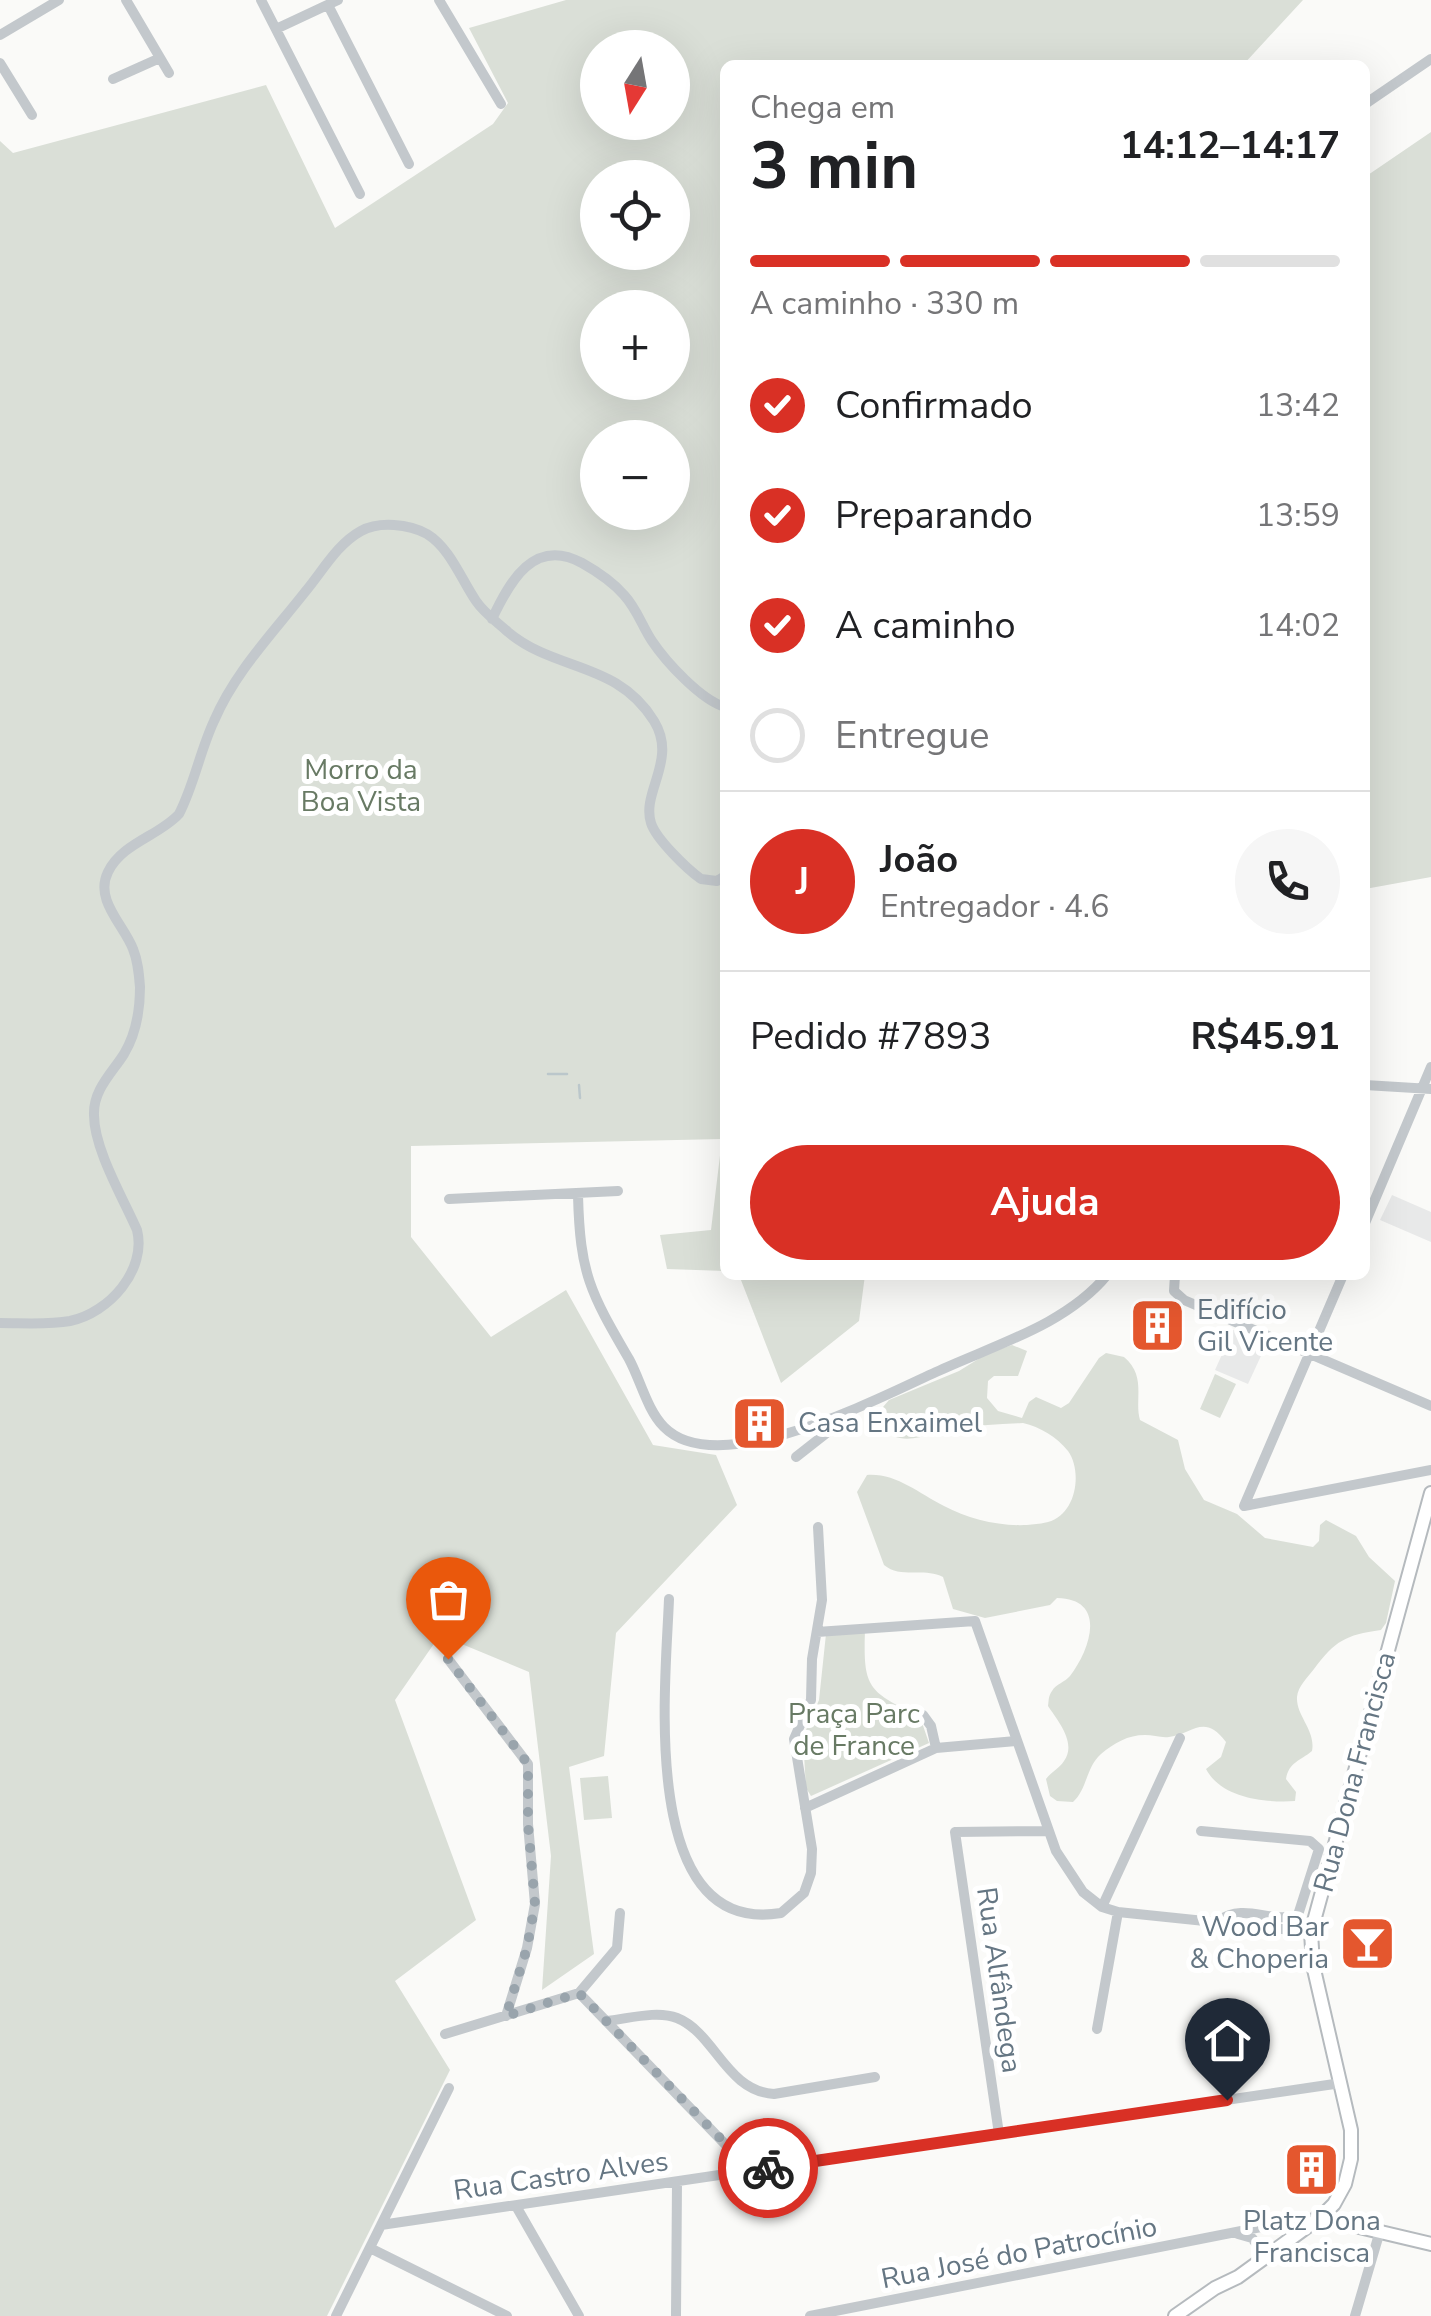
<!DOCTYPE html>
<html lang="pt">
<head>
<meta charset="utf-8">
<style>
  body { margin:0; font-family:"Nunito Sans",sans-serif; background:#f6f6f6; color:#202124; height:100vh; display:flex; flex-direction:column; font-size:38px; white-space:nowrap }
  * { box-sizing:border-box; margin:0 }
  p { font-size:32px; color:#757577 }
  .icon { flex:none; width:55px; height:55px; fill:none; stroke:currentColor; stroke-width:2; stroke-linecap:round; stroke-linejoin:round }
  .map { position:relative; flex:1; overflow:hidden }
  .panel { position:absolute; left:720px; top:60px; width:650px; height:1220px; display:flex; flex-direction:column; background:#fff; border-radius:15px; box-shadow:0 10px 40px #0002 }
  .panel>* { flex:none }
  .needle { width:65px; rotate:191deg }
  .controls { position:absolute; left:580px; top:30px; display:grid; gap:20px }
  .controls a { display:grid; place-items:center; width:110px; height:110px; border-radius:50%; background:#fff; box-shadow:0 10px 40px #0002; font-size:50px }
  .pin { position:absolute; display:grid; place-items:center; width:85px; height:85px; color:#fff; margin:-102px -42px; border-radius:50% 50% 50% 0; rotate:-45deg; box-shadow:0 0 10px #0007 }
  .pin .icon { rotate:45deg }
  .courier { position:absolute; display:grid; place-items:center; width:100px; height:100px; margin:-50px; border:8px solid #d93025; border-radius:50%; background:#fff; color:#222; box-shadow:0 2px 12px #0007 }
  .overview em { font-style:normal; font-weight:700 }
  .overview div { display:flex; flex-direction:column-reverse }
  .overview { display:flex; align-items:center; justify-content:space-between; height:170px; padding:0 30px }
  h1 { font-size:65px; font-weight:700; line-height:75px }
  .bar { display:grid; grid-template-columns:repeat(4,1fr); gap:15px 10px; align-content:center; height:120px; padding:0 30px }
  .bar i { height:12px; border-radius:8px; background:#e0e0e0 }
  .bar .selected { background:#d93025 }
  .bar p { grid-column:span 4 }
  .line { display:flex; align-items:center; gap:25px; padding:0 30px; border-top:2px solid #e0e0e0 }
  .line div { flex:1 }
  .round { display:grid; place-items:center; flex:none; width:105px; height:105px; border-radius:52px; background:#f6f6f6 }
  ol { padding:0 30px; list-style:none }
  li { display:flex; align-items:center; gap:30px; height:110px }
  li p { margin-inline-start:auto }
  li .icon { padding:10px; border-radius:50%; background:#d93025; color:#fff; stroke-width:4 }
  li:last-child { color:#757577 }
  li i { width:55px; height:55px; border:5px solid #e0e0e0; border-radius:50% }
  .button { display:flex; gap:20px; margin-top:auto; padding:20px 30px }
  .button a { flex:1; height:115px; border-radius:60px; background:#d93025; color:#fff; font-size:40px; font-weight:700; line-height:115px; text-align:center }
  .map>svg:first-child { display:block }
  .built { fill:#e8e9e9 }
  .green { fill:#dadfd7; fill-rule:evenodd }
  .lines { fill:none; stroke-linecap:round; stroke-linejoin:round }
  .stream { stroke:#bbc7cb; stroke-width:2.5 }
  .major-casing { stroke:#b5babe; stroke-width:16 }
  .minor { stroke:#c3c8cc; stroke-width:10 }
  .major { stroke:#fff; stroke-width:12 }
  .done { stroke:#99a4ac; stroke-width:10; stroke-dasharray:0 18 }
  .route { stroke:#d93025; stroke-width:12 }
  .labels { text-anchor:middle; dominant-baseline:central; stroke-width:10; stroke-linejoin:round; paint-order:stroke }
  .park-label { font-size:28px; fill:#687a64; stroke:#fff }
  .poi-label { font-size:28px; fill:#657683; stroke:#fff; text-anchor:start }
  .street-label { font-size:28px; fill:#657683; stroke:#fff }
</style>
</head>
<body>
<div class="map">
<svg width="1431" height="2316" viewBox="0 0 1431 2316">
  <rect width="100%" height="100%" fill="#fafaf8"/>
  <path class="built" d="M 1392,1195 L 1431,1212 L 1431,1242 L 1380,1220 Z
    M 1233,1330 L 1266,1345 L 1248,1384 L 1215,1370 Z"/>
  <path class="green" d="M 566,0 L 1303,0 L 1243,65 L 725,65 L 725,1271 L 667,1269 L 660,1235 L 711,1230 L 722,1139 L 411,1146 L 411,1237 L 491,1337 L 566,1290 L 653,1445 L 716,1455 L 737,1505 L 616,1633 L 604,1756 L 569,1767 L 594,1954 L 542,1990 L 551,1856 L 529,1672 L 440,1635 L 395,1700 L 476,1920 L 395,1981 L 450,2070 L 327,2316 L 0,2316 L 0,141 L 13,153 L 266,85 L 335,228 L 493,124 L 508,103 L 469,28 ZM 598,48 L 672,48 L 672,122 L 598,122 ZM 598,178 L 672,178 L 672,252 L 598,252 ZM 598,308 L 672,308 L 672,382 L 598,382 ZM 598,438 L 672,438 L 672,512 L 598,512 Z
    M 1431,132 L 1431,877 L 1365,889 L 1365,177 Z
    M 739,1275 L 865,1275 L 859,1321 L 781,1383 Z
    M 1012,1345 L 1027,1351 L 1018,1376 L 994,1376 L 988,1381 L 987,1398 L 998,1411 L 1022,1418 L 1029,1402 L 1036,1397 L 1061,1408 L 1069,1403 L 1099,1358 L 1106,1353 L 1124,1357 C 1147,1376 1134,1400 1140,1420 L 1178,1440 L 1185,1469 L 1204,1500 L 1237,1514 L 1265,1538 L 1313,1547 L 1319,1541 L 1320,1525 L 1326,1520 L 1356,1536 L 1369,1557 L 1395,1581 L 1386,1623 L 1381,1630 C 1345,1635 1335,1641 1314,1669 C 1308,1677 1298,1686 1297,1697 C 1296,1716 1316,1730 1312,1751 C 1300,1761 1289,1762 1286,1779 L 1296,1792 L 1295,1801 C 1265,1803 1221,1798 1206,1769 L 1221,1757 L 1226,1742 C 1204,1713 1193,1734 1169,1737 C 1161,1738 1153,1735 1145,1735 C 1128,1735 1114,1743 1101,1754 C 1086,1767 1087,1790 1073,1802 L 1057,1801 L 1050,1796 L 1046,1779 C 1052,1771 1059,1769 1064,1761 C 1077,1743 1058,1721 1048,1706 C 1049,1700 1048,1697 1052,1691 C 1056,1684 1065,1682 1070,1676 C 1090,1650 1108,1599 1057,1598 L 1050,1605 L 985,1618 L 953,1609 L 943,1577 C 923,1567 901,1579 884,1565 L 857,1492 L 867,1475 C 896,1473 918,1493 944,1506 C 974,1522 1014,1530 1048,1522 C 1076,1515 1083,1472 1068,1451 C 1057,1437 1040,1427 1023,1423 C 1001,1424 979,1425 958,1428 C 932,1431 902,1451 881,1427 L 883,1407 L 889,1400 L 959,1371 L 988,1353 Z
    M 1215,1374 L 1236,1384 L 1220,1418 L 1200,1409 Z
    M 865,1630 C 863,1689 868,1691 920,1717 L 929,1743 L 811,1796 L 806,1788 L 803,1737 L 819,1700 L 826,1634 Z
    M 608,1776 L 612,1818 L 584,1820 L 580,1778 Z"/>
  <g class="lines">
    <path class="stream" d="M 548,1074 L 567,1074
      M 579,1085 L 580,1098"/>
    <defs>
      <path id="major" d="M 1317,2217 L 1431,2244
        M 1175,2316 L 1215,2288 L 1238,2277 L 1322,2216 L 1334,2204 L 1345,2184 L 1351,2159 L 1351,2130 L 1313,1965 L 1311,1932 L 1431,1493"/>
    </defs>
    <use href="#major" class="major-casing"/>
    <path class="minor" d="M 126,0 L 169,73
      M 261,0 L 360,194
      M 439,0 L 501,104
      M 328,5 L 409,164
      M 276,29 L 338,0
      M 0,35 L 59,0
      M 0,63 L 32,115
      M 113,79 L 160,58
      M 1365,104 L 1431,59
      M 492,619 C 510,581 534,537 582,563 C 598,572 612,581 624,595 C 637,609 642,626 652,641 C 666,662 701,700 725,707
      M 1365,1085 L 1431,1089
      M 578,1195 C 580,1274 590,1292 629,1359 C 640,1379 647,1410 664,1427 C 718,1482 879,1398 936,1372 C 994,1345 1066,1325 1107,1275
      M 449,1199 L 618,1191
      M 1365,1223 L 1431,1067
      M 1175,1275 L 1174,1291 L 1184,1300 L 1431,1406
      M 0,1323 C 23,1323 48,1325 70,1321 C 109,1313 147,1270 137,1230 C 123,1198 94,1149 94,1115 C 93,1090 112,1073 124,1054 C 136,1034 140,1010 140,987 C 139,974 138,961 133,949 C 124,925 94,900 108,872 C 122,843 159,836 179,814 C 194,785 200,751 214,721 C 235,672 272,634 305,592 C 322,572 337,544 361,531 C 379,521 409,524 427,534 C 450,548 461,579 476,601 C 484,613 497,622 508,632 C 556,672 617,661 654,721 C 678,760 641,792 651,823 C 656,839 687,869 701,879 L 717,881 L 725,876
      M 796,1457 L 852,1413
      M 1244,1506 L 1343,1275
      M 1244,1506 L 1431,1470
      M 669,1599 C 666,1682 637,1937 781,1913 L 804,1893 L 811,1873 L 812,1849 L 794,1739 L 811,1700 L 812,1659 L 822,1600 L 818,1527
      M 817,1632 L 975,1621 L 1056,1851 L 1083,1892 L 1102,1907 L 1118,1912 L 1311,1932
      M 448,1659 L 528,1764 L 528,1824 L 535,1904 L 527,1948 L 506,2016
      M 923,1715 L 931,1726 L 936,1748
      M 805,1808 L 936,1748 L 1016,1741
      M 1201,1831 L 1310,1841 L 1319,1849 L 1298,1915 C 1269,1924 1246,1902 1218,1921
      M 1102,1907 L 1180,1738
      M 579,1993 L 751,2171
      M 606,2021 C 627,2019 657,2010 677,2018 C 715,2033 726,2091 774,2094 L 875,2077
      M 1097,2029 L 1118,1912
      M 445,2034 L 579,1993 L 617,1948 L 620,1913
      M 999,2134 L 955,1832 L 1047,1831
      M 516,2206 L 579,2316
      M 381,2225 L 1341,2083
      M 1238,2234 L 1252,2238 L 1261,2250
      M 370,2248 L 507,2316
      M 336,2316 L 449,2088
      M 676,2316 L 677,2182
      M 810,2316 L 1307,2218
      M 1355,2316 L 1380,2231"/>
    <use href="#major" class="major"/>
  </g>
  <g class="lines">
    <path class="done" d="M 448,1659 L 528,1764 L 528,1824 L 535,1904 L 527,1948 L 506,2016 L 579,1993 L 752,2171 L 768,2168"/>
    <path class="route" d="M 768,2168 L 1227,2100"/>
  </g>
  <defs>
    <symbol id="building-square" viewBox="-11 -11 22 22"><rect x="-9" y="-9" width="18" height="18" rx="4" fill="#e4572e" stroke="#fff"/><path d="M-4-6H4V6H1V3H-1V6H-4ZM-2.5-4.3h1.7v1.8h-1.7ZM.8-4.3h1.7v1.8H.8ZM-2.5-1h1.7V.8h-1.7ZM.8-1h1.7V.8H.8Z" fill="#fff"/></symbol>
    <symbol id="bar-square" viewBox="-11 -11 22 22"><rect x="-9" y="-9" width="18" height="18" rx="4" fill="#e4572e" stroke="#fff"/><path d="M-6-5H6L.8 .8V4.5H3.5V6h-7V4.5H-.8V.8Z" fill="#fff"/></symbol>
  </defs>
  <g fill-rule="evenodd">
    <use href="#building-square" x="1126" y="1294" width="63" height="63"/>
    <use href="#building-square" x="728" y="1392" width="63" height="63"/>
    <use href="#bar-square" x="1336" y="1912" width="63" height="63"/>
    <use href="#building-square" x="1280" y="2138" width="63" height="63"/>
  </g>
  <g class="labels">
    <g class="park-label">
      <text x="361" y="770">Morro da<tspan x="361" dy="32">Boa Vista</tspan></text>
      <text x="854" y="1714">Praça Parc<tspan x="854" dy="32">de France</tspan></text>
    </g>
    <g class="poi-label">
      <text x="1197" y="1310">Edifício<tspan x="1197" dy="32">Gil Vicente</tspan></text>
      <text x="798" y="1423">Casa Enxaimel</text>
      <text x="1329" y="1927" text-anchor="end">Wood Bar<tspan x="1329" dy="32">&amp; Choperia</tspan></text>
      <text x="1312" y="2221" text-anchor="middle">Platz Dona<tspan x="1312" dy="32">Francisca</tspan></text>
    </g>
    <g class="street-label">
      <text transform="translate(1355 1772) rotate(-75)">Rua Dona Francisca</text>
      <text transform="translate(999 1980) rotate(82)">Rua Alfândega</text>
      <text transform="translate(561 2176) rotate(-8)">Rua Castro Alves</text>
      <text transform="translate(1019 2253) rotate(-11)">Rua José do Patrocínio</text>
    </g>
  </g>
</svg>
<div class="controls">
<a><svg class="needle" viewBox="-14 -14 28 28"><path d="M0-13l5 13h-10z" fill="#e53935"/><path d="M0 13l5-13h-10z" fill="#757577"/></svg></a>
<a><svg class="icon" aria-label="locate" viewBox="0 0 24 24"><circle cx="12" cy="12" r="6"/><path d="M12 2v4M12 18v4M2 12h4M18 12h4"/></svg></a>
<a>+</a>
<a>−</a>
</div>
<div class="pin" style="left:448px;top:1659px;background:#ea580c"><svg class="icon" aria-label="bag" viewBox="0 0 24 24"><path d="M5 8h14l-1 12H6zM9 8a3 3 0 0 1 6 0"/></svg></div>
<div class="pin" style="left:1227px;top:2100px;background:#1f2937"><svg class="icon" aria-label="home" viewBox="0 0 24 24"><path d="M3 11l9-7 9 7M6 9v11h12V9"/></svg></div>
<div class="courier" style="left:768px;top:2168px"><svg class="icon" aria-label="bike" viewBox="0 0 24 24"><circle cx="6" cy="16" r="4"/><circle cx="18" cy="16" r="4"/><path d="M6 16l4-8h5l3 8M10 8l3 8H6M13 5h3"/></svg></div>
<section class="panel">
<div class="overview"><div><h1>3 min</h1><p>Chega em</p></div><em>14:12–14:17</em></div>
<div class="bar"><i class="selected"></i><i class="selected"></i><i class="selected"></i><i></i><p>A caminho · 330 m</p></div>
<ol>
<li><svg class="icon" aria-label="check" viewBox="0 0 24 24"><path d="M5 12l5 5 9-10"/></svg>Confirmado<p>13:42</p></li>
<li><svg class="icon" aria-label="check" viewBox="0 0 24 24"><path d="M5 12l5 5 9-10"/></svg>Preparando<p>13:59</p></li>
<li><svg class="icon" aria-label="check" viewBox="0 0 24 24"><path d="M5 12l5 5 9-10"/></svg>A caminho<p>14:02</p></li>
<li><i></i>Entregue</li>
</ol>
<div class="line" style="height:180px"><b class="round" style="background:#d93025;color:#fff">J</b><div><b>João</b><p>Entregador · 4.6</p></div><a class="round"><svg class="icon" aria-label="phone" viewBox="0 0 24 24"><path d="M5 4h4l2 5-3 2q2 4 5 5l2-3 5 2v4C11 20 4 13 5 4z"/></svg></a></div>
<div class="line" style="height:130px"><div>Pedido #7893</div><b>R$45.91</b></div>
<div class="button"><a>Ajuda</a></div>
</section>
</div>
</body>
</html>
